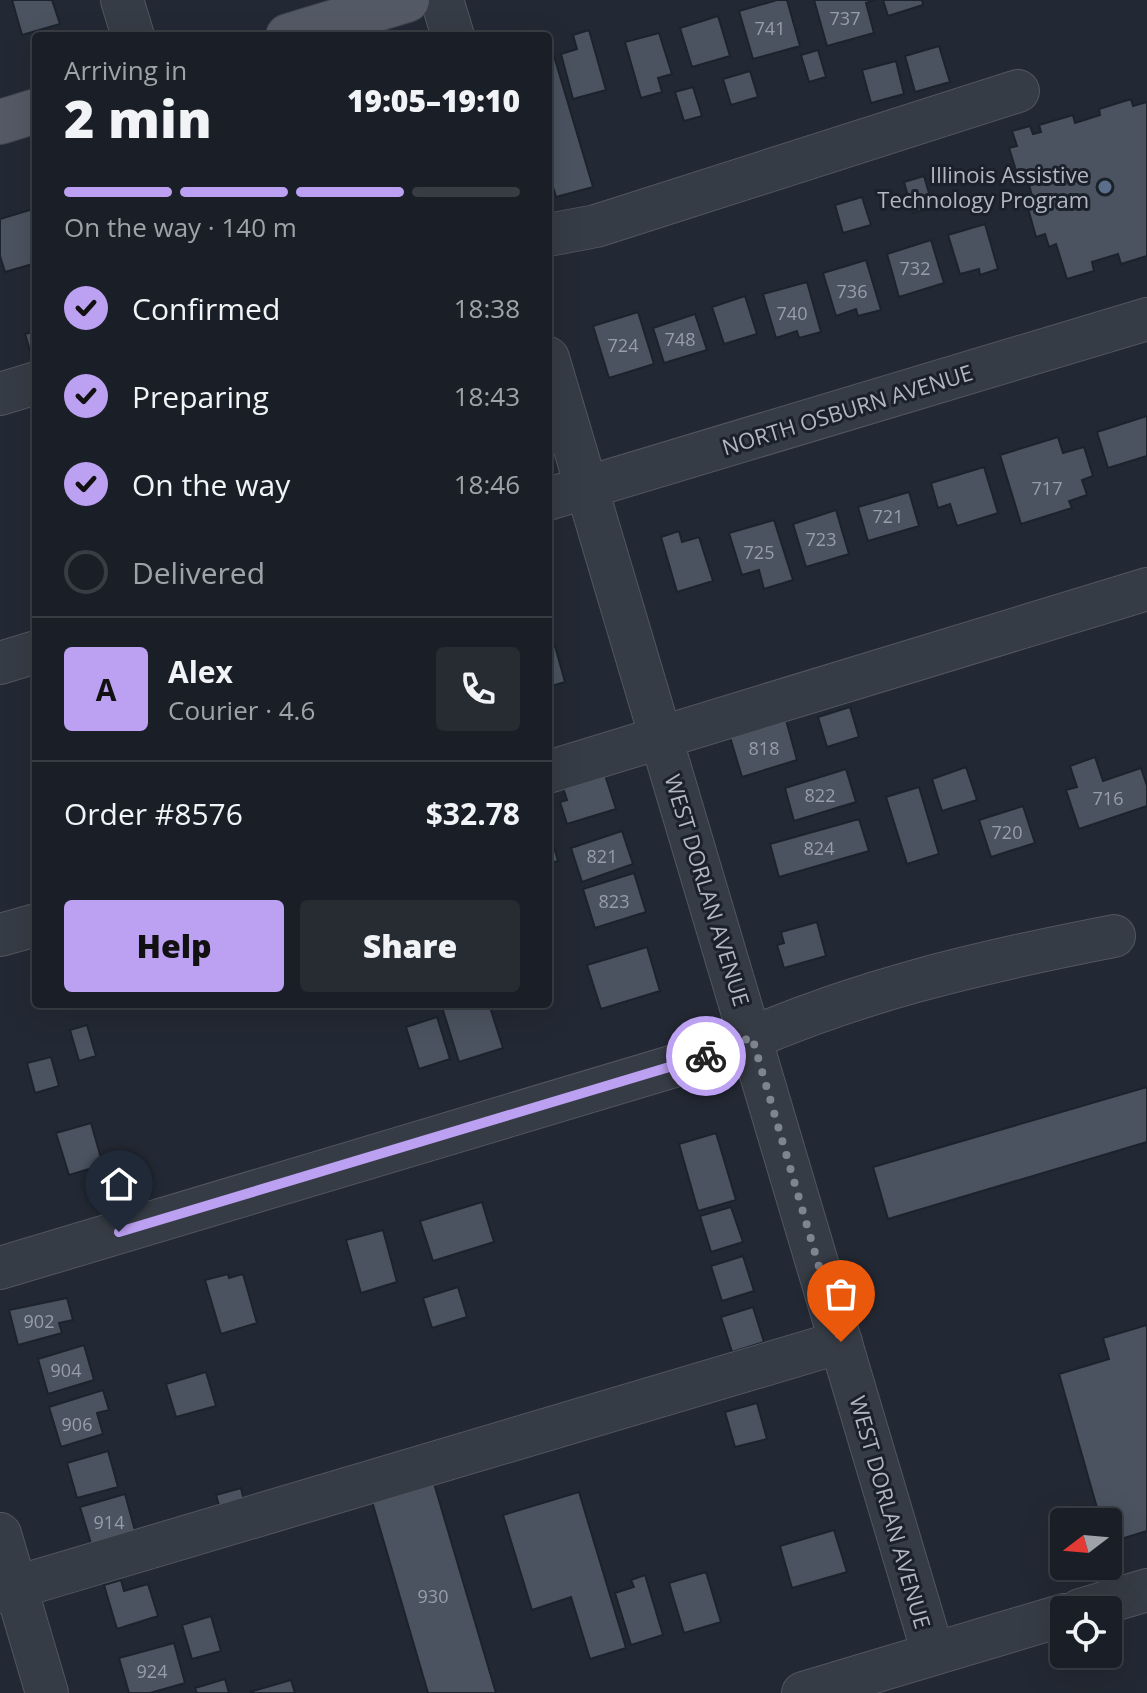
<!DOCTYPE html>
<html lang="en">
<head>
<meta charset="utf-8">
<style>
  body { margin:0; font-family:"Open Sans",sans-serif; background:#272c33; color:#f1f3f6; height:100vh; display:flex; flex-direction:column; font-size:30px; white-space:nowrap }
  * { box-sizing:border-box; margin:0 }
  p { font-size:26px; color:#9fa2a7 }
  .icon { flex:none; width:44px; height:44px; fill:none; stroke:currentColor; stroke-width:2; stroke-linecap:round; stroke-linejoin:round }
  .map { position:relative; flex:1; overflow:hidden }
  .panel { position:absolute; left:32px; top:32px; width:520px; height:976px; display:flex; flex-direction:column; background:#1a1f27; border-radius:8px; box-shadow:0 8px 32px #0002,0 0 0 2px #383d44 }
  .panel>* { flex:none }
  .needle { width:52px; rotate:254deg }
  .tools { position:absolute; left:1050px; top:1508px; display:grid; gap:16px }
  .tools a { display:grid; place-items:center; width:72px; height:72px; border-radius:8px; background:#1a1f27; box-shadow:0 8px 32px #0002,0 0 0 2px #383d44; font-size:40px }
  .pin { position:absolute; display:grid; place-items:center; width:68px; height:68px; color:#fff; margin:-82px -34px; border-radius:50% 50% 50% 0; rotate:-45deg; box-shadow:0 0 8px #0007 }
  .pin .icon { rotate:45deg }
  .courier { position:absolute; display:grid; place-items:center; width:80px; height:80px; margin:-40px; border:6px solid #bca0f2; border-radius:50%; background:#fff; color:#222; box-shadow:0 2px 10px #0007 }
  .overview em { font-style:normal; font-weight:800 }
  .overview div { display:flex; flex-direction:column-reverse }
  .overview { display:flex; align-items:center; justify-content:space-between; height:136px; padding:0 32px }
  h1 { font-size:52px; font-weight:800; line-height:60px }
  .bar { display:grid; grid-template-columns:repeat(4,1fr); gap:12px 8px; align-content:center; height:96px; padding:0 32px }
  .bar i { height:10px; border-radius:6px; background:#383d44 }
  .bar .current { background:#bca0f2 }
  .bar p { grid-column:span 4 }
  .line { display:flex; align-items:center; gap:20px; padding:0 32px; border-top:2px solid #383d44 }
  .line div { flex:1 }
  .round { display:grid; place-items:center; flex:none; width:84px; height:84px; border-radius:8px; background:#272c33 }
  ol { padding:0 32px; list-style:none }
  li { display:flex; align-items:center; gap:24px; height:88px }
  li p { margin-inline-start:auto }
  li .icon { padding:8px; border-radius:50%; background:#bca0f2; color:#111; stroke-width:4 }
  li:last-child { color:#9fa2a7 }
  li i { width:44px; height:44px; border:4px solid #383d44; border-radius:50% }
  .button { display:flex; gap:16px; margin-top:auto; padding:16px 32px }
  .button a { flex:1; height:92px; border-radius:8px; background:#bca0f2; color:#111; font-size:32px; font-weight:800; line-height:92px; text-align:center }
  .button a+a { background:#272c33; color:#f1f3f6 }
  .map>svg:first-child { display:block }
  .building { fill:#4b5360; stroke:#1d232c; stroke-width:2 }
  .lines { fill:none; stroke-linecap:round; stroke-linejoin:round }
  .minor-casing { stroke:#515660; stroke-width:44 }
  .major-casing { stroke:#3f454f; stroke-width:46 }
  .minor { stroke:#363c45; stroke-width:42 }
  .major { stroke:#545a65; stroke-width:44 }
  .done { stroke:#7f8590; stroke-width:8; stroke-dasharray:0 14.4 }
  .route { stroke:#bca0f2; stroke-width:10 }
  .service-dot { fill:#5c6f8a; stroke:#1b212a; stroke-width:3 }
  .labels { text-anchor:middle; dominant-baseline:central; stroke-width:6; stroke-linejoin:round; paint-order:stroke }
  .number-label { font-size:18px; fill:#989daa }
  .poi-label { font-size:22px; fill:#b1b6c2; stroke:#1b212a; text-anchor:end }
  .street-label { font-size:22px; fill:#b1b6c2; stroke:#1b212a }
</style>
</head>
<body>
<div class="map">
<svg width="1147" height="1693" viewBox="0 0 1147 1693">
  <rect width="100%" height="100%" fill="#232934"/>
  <path class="building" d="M 12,0 L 52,0 L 60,24 L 22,35 Z
    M 777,0 L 787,0 L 800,46 L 753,59 L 739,11 Z
    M 814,0 L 876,0 L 866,3 L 874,33 L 827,46 Z
    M 883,0 L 922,0 L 923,5 L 888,16 Z
    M 718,16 L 730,56 L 692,67 L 680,28 Z
    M 589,30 L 606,90 L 573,99 L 561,54 L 577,49 L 573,35 Z
    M 659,33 L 672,74 L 658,78 L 662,92 L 641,98 L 625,42 Z
    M 551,46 L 593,187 L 556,197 L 548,170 Z
    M 939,46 L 950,82 L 915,92 L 905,56 Z
    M 818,50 L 826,77 L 809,82 L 801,55 Z
    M 896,61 L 904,94 L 871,103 L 862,70 Z
    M 750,71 L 758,97 L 731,105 L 723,79 Z
    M 693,87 L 702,116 L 684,121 L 675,92 Z
    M 1131,99 L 1133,106 L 1147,102 L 1147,256 L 1121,264 L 1118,254 L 1092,262 L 1094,271 L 1067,279 L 1056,244 L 1049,247 L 1045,234 L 1036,237 L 1027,205 L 1034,203 L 1027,178 L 1019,180 L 1009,148 L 1017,146 L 1012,131 L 1030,126 L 1033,134 L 1041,132 L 1039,125 L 1073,115 L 1075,123 L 1100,115 L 1099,109 Z
    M 924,176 L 933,207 L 913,213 L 904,182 Z
    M 862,197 L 871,225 L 843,233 L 835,205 Z
    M 33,209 L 36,263 L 5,272 L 0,256 L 0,219 Z
    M 985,224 L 998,269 L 980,275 L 979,269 L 960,274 L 948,235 Z
    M 931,240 L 944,283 L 899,297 L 887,254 Z
    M 866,260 L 881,310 L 858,316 L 856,309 L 836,316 L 823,273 Z
    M 807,282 L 821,332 L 799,338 L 797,331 L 776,338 L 763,294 Z
    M 745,296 L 757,334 L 724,344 L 712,307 Z
    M 638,312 L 654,364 L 609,378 L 593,326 Z
    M 695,314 L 707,350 L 664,363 L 653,328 Z
    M 36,331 L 36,366 L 35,367 L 25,334 Z
    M 1147,416 L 1147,456 L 1108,468 L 1097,432 Z
    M 1058,437 L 1063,453 L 1084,447 L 1093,476 L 1082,480 L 1087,495 L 1069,501 L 1072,508 L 1021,524 L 1000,455 Z
    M 984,467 L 998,513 L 957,526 L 950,504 L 938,508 L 931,483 Z
    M 909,492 L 919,526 L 868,541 L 858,507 Z
    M 836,510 L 849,554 L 806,567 L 793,524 Z
    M 774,520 L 793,580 L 764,589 L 759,570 L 742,575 L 729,533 Z
    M 679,531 L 682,542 L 699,537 L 713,581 L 677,592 L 661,537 Z
    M 555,646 L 565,682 L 548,687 L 548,648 Z
    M 850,707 L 859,737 L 827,747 L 818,717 Z
    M 786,720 L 797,760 L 742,777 L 730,737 Z
    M 1095,757 L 1103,781 L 1141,768 L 1147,786 L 1147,806 L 1079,829 L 1066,790 L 1077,787 L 1070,766 Z
    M 966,767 L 977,800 L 942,811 L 932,779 Z
    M 846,769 L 856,802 L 794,821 L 785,788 Z
    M 605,775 L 616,809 L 567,824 L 560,802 L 567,800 L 563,788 Z
    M 919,787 L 939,854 L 907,864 L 886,797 Z
    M 1023,806 L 1035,843 L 991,857 L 979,820 Z
    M 859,819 L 869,851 L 779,877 L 770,844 Z
    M 622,831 L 633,864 L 582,882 L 571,848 Z
    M 552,840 L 558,861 L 548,864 L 548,841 Z
    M 634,873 L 646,912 L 595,928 L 583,889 Z
    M 817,922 L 826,956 L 784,968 L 777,945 L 784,943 L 781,932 Z
    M 647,947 L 660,991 L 601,1009 L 587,965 Z
    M 451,1004 L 489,1004 L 503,1048 L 459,1062 L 442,1007 Z
    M 437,1017 L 450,1059 L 419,1069 L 406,1027 Z
    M 87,1025 L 96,1056 L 79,1061 L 70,1030 Z
    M 51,1057 L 59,1086 L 35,1093 L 27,1063 Z
    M 1147,1087 L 1147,1142 L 888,1219 L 873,1167 Z
    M 91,1123 L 103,1165 L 69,1175 L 56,1133 Z
    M 716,1133 L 736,1200 L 698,1211 L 679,1144 Z
    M 482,1202 L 494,1242 L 433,1261 L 420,1221 Z
    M 731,1207 L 743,1242 L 711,1252 L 700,1216 Z
    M 383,1230 L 397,1282 L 361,1293 L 346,1240 Z
    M 743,1256 L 754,1291 L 722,1301 L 711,1266 Z
    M 228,1274 L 229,1278 L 243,1274 L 257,1323 L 221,1334 L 205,1280 Z
    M 458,1287 L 467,1317 L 432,1328 L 423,1298 Z
    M 67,1298 L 73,1320 L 59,1323 L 62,1333 L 18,1345 L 9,1310 Z
    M 753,1307 L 764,1342 L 732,1352 L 721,1317 Z
    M 1147,1325 L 1147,1531 L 1108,1543 L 1108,1522 L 1101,1522 L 1059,1374 L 1109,1359 L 1103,1338 Z
    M 84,1345 L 94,1380 L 48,1394 L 38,1359 Z
    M 206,1372 L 216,1406 L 176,1417 L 166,1384 Z
    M 103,1390 L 109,1410 L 97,1413 L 103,1434 L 61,1447 L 49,1407 Z
    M 757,1403 L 767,1439 L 735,1447 L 725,1412 Z
    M 108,1451 L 118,1487 L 77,1498 L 67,1463 Z
    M 433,1480 L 496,1693 L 428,1693 L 371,1498 Z
    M 241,1488 L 246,1509 L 222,1516 L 216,1495 Z
    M 579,1492 L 626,1648 L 590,1659 L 571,1597 L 532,1610 L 503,1515 Z
    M 125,1494 L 137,1538 L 93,1550 L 80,1507 Z
    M 834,1530 L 847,1572 L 792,1588 L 780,1546 Z
    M 706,1572 L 721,1622 L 684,1633 L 669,1583 Z
    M 645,1575 L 663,1635 L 631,1645 L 615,1593 L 634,1587 L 631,1580 Z
    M 121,1580 L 124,1591 L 148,1584 L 158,1616 L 117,1629 L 104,1585 Z
    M 211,1616 L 221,1651 L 192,1659 L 182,1625 Z
    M 174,1643 L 185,1683 L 150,1693 L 129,1693 L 119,1658 Z
    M 225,1679 L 229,1693 L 197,1693 L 195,1688 Z
    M 291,1680 L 295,1693 L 250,1693 L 250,1692 Z"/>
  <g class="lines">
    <defs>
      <path id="minor" d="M 122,0 L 133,36
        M 442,0 L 453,36
        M 548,235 L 596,226 L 1018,91
        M 548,358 L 933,1653
        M 0,394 L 36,383
        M 548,499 L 1147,319
        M 0,663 L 36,652
        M 548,772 L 1147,589
        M 0,935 L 36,925
        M 0,1268 L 721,1052 C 845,993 980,962 1114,936
        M 0,1534 L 47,1693
        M 0,1592 L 841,1342
        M 1080,1610 L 1147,1590
        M 803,1693 L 1064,1615"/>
      <path id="major" d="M 288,36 L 407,0
        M 0,122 L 36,111"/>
    </defs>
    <use href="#minor" class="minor-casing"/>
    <use href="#major" class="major-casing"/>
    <use href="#minor" class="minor"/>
    <use href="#major" class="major"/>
  </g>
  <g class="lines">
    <path class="done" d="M 706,1056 L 752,1037 L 841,1342"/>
    <path class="route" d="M 119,1232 L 706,1056"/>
  </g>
  <circle class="service-dot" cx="1105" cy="187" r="8"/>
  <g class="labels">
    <g class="number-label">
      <text x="845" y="18">737</text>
      <text x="770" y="28">741</text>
      <text x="915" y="268">732</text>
      <text x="852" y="291">736</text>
      <text x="792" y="313">740</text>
      <text x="680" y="339">748</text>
      <text x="623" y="345">724</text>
      <text x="1047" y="488">717</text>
      <text x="888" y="516">721</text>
      <text x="821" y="539">723</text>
      <text x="759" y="552">725</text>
      <text x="764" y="748">818</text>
      <text x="820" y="795">822</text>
      <text x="1108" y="798">716</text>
      <text x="1007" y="832">720</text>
      <text x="819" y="848">824</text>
      <text x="602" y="856">821</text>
      <text x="614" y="901">823</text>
      <text x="39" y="1321">902</text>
      <text x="66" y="1370">904</text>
      <text x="77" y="1424">906</text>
      <text x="109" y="1522">914</text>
      <text x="433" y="1596">930</text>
      <text x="152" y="1671">924</text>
    </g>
    <g class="poi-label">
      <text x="1089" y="174">Illinois Assistive<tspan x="1089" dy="25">Technology Program</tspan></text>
    </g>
    <g class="street-label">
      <text transform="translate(847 409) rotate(-17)">NORTH OSBURN AVENUE</text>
      <text transform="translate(708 890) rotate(73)">WEST DORLAN AVENUE</text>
      <text transform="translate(891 1512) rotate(74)">WEST DORLAN AVENUE</text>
    </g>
  </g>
</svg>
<div class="tools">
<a><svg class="needle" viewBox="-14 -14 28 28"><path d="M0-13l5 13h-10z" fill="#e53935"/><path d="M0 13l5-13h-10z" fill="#9fa2a7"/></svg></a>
<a><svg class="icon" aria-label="locate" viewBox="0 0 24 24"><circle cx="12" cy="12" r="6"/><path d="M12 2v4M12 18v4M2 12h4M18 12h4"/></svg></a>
</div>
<div class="pin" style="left:841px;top:1342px;background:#ea580c"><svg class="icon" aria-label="bag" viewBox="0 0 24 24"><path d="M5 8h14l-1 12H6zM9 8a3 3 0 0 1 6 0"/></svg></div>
<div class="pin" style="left:119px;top:1232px;background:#1f2937"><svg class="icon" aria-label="home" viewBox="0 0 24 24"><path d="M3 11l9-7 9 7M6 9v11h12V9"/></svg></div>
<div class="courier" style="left:706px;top:1056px"><svg class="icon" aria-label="bike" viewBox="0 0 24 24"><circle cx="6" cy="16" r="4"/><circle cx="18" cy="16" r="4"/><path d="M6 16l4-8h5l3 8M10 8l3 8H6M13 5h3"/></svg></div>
<section class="panel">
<div class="overview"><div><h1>2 min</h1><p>Arriving in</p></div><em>19:05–19:10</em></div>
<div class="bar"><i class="current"></i><i class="current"></i><i class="current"></i><i></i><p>On the way · 140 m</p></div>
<ol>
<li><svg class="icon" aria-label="check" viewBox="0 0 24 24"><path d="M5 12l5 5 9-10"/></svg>Confirmed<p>18:38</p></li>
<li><svg class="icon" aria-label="check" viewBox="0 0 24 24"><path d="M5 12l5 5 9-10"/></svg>Preparing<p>18:43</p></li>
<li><svg class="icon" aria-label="check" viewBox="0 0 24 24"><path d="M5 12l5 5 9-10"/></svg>On the way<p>18:46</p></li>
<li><i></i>Delivered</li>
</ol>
<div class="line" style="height:144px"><b class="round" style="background:#bca0f2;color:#111">A</b><div><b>Alex</b><p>Courier · 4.6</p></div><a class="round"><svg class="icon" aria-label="phone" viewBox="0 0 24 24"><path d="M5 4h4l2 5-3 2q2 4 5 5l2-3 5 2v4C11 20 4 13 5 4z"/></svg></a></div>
<div class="line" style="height:104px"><div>Order #8576</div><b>$32.78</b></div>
<div class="button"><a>Help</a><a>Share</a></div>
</section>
</div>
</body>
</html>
